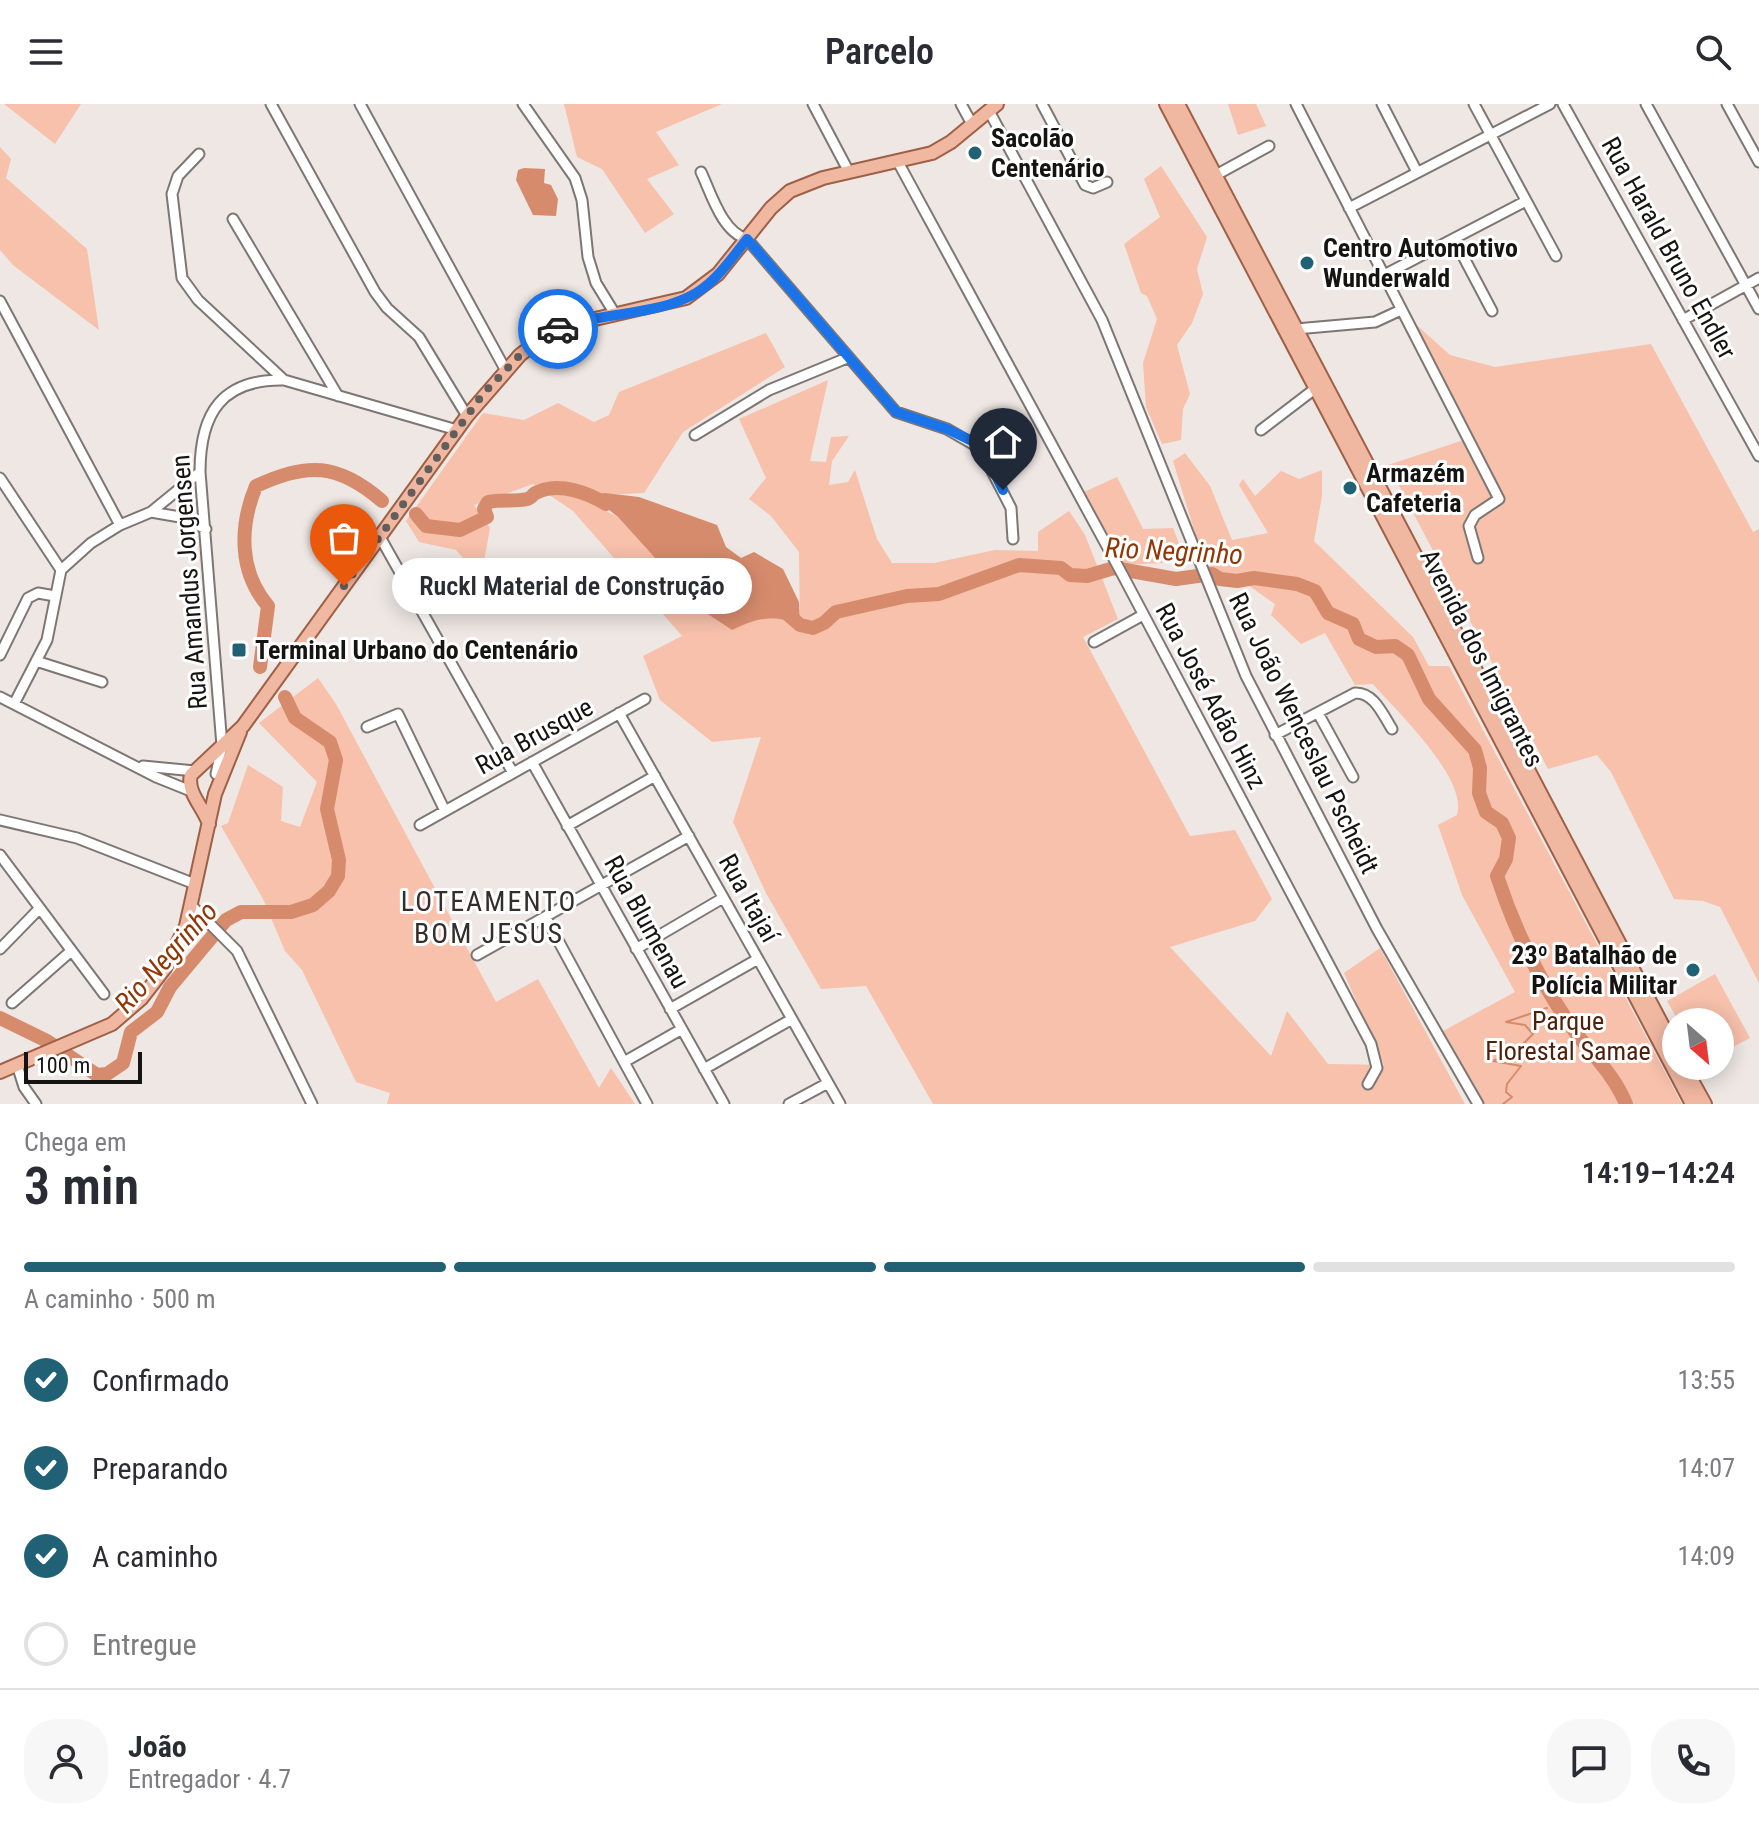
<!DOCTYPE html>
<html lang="pt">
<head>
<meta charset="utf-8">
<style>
  body { margin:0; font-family:"Roboto Condensed",sans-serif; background:#f7f7f7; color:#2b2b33; height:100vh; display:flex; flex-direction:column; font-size:30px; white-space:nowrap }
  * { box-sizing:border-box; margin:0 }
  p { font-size:26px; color:#7c7c81 }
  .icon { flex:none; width:44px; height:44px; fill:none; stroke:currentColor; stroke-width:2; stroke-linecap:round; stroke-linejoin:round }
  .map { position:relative; height:1000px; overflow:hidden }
  .drawer { display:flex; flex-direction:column; background:#fff; flex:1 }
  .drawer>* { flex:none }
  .needle { width:52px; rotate:152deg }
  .fabs { position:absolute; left:1662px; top:904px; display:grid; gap:16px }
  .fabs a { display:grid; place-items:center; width:72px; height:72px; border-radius:50%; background:#fff; box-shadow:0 4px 20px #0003; font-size:40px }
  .scale { position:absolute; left:24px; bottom:20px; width:118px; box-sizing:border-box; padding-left:8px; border:4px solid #161413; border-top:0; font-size:22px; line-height:28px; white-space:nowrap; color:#161413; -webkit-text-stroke:6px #fff; paint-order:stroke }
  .pin { position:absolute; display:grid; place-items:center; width:68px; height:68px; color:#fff; margin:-82px -34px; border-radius:50% 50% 50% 0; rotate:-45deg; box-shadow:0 0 8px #0007 }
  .pin .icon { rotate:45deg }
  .courier { position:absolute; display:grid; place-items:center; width:80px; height:80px; margin:-40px; border:6px solid #1a73e8; border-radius:50%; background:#fff; color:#222; box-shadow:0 2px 10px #0007 }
  .bubble { position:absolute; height:56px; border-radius:28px; background:#fff; box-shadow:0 4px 20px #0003; font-size:26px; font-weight:600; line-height:56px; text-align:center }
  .headline em { font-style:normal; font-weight:600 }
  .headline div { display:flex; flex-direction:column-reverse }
  .headline { display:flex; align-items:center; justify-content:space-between; height:136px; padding:0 24px }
  h1 { font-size:52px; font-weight:600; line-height:60px }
  .bar { display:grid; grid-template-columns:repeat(4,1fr); gap:12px 8px; align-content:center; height:96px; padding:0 24px }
  .bar i { height:10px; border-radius:6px; background:#e1e1e2 }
  .bar .selected { background:#206175 }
  .bar p { grid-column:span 4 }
  .line { display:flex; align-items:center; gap:20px; padding:0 24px; border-top:2px solid #e1e1e2 }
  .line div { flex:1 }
  .round { display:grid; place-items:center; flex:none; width:84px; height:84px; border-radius:32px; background:#f7f7f7 }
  ol { padding:0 24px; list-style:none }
  li { display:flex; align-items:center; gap:24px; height:88px }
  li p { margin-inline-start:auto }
  li .icon { padding:8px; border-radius:50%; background:#206175; color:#fff; stroke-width:4 }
  li:last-child { color:#7c7c81 }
  li i { width:44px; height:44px; border:4px solid #e1e1e2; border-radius:50% }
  header { display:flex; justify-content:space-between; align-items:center; height:104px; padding:0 24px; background:#fff; font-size:36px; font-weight:600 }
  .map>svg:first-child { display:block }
  .green { fill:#f7c1ab }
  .water { fill:#d78b6d }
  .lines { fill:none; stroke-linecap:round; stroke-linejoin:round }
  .stream { stroke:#d78b6d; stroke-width:2 }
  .river { stroke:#d78b6d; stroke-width:14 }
  .minor-casing { stroke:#7d7774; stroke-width:13 }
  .major-casing { stroke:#9e6047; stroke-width:16 }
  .minor { stroke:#fff; stroke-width:9 }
  .major { stroke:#f1b8a1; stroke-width:12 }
  .done { stroke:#625e5c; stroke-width:8; stroke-dasharray:0 14.4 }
  .route { stroke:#1a73e8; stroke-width:10 }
  .poi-dot { fill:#206175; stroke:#fff; stroke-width:3 }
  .labels { text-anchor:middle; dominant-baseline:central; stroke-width:6; stroke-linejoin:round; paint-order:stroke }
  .poi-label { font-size:26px; font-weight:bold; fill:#161413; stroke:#fff; text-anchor:start }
  .street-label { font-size:26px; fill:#161413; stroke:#fff }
  .park-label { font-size:26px; fill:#51200a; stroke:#fff }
  .water-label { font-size:28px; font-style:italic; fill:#913706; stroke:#fff }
  .neighbourhood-label { font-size:28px; letter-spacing:2px; fill:#332d2b; stroke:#fff }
</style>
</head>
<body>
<header><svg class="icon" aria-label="menu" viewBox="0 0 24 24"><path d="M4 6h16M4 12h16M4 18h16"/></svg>Parcelo<svg class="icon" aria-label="search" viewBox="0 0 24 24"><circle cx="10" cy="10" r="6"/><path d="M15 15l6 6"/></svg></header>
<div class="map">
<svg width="1759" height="1000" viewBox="0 0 1759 1000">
  <rect width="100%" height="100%" fill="#eee7e4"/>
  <path class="green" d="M 4,0 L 81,0 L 55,40 Z
    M 564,0 L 722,0 L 656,28 L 679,61 L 647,75 L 674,110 L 645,129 L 602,65 L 577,53 Z
    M 1228,0 L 1256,0 L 1266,22 L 1238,31 Z
    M 0,43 L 11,55 L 6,74 L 87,145 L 99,226 L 14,162 L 0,146 Z
    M 1161,62 L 1207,133 L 1197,165 L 1203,190 L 1192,219 L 1177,241 L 1190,290 L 1183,305 L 1181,336 L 1162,340 L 1146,303 L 1143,259 L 1157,215 L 1147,192 L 1141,189 L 1124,140 L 1160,113 L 1144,75 Z
    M 1411,216 L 1450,251 L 1495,263 L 1651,240 L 1753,428 L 1759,425 L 1759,879 L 1720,803 L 1703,797 L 1674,795 L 1611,668 L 1597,651 L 1548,665 L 1388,361 L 1467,335 Z
    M 766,229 L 785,263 L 683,328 L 644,389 L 576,392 L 618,413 L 703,507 L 732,526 C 761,511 769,512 800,520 L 799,448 L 771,412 L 749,395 L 766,374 L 739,315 L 828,276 L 810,357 L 826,358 L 831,333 L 849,332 L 832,357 L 829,381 L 848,378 L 855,366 L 877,435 L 892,459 L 934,459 L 995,446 L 1038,447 L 1038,428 L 1069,407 L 1085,431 L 1118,515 L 1083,533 L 1190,732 L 1235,726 L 1272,795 L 1255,817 L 1170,843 L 1271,952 L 1287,907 L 1328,960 L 1384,961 L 1344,869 L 1380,844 L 1465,1000 L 933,1000 L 866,882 L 821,885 L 766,789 L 733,718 L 761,633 L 712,638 L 660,596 L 643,552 L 682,532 L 573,407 L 533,380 L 474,401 L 490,424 L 481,474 L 456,446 L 419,438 L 406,417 L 483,309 L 524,316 L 558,299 L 594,318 L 609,311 L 619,288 Z
    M 1185,349 L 1210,382 L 1232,436 L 1268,429 L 1239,381 L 1243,375 L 1255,392 L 1281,367 L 1299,375 L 1322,366 L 1322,392 L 1314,437 L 1413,533 L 1429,562 L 1449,562 L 1682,1000 L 1484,1000 L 1443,927 L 1515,888 L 1462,791 L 1438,721 L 1457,711 C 1468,674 1397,608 1373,580 L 1355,581 L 1325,529 L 1301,540 L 1271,511 L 1275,500 L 1248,481 L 1220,482 L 1206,465 L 1173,357 Z
    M 1117,373 L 1143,425 L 1173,424 L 1186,458 L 1120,461 L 1084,388 Z
    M 318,574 L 336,600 L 496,898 L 538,875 L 599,984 L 611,964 L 635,1000 L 387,1000 L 390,989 L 356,978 L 302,866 L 285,847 L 263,795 L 221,722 L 228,719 L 248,661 L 283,683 L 281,717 L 300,723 L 317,678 L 259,619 Z
    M 1715,870 L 1750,934 L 1720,950 L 1720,918 L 1679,918 L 1667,897 Z"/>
  <path class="water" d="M 524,64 L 545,65 L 544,79 L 551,81 L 558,95 L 556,112 L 533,111 L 516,76 L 518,66 Z
    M 605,389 L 639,393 L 717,421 L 726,443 L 741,454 L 754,448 L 783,465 L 799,498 L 800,520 C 773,511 757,513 732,526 L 703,507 L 618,413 L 590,391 Z"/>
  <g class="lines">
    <path class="stream" d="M 1503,1000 L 1512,993 L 1506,988 L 1507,980 L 1521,962 L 1493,957 L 1517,946 L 1533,930 L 1525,921 L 1506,918 L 1547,904"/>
    <path class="river" d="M 416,410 L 426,422 L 460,426 L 487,413 L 484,405 L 488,398 C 501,395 515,398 527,395 C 534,393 531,390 538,388 C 560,378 588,389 606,400
      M 785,508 L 800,521 L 813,524 L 824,519 L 836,508 L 907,492 L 939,490 L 1019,461 L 1061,464 L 1070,471 L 1087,472 L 1114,464 L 1176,475 L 1212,470 L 1220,475 L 1237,477 L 1254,474 L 1297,480 L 1315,487 L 1328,509 L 1353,520 L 1359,535 L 1376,543 L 1395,542 L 1408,551 L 1429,595 L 1475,646 L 1480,664 L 1479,689 L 1486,708 L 1502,719 L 1509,734 L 1506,755 L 1497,772 C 1515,827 1540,878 1573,925 C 1591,950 1614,970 1626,1000
      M 260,563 L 268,502 C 239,468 239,423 256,382 C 307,358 338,359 382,397
      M 0,914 L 47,937 L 97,971 L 107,970 L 123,959 L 131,928 L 157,908 L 170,883 L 226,816 L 241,808 L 291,808 L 313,801 L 329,787 L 338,772 L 339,756 L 327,705 L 336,656 L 330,638 L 295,614 L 285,593"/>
    <defs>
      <path id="minor" d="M 271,0 L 375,188 L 387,204 L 419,233 L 467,312
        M 360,0 L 505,265
        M 523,0 L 575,74 L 582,96 L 588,153 L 596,179 L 615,210
        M 813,0 L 849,68
        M 961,0 L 972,20
        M 1042,0 L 1085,81 L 1093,84 L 1107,78
        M 1296,0 L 1499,395 L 1475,411 L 1469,422 L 1478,454
        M 1382,0 L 1417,68
        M 1474,0 L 1556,152
        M 1563,0 L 1759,352
        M 1646,0 L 1759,205
        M 1727,0 L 1759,58
        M 989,7 L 1102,216 L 1246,572 L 1377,825 L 1478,1000
        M 199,50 L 178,72 L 172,90 L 182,174 L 198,196 L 284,276
        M 898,58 L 1121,468 L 1371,940 L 1377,964 L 1368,980
        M 701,68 C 711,89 722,128 747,135 L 896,308 L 947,325 L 980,344 L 1011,404 L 1013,435
        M 1216,71 L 1269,42
        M 1349,104 L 1550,0
        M 233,115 L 338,292
        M 1454,135 L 1492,207
        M 1384,171 L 1526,97
        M 0,197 L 120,421
        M 1683,216 L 1759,174
        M 1296,225 L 1375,218 L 1401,206
        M 1261,326 L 1316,284
        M 695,331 L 769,286 L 847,254
        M 0,374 L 61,466
        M 151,408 L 180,413 L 206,425
        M 380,433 L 513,669
        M 1094,538 L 1143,511
        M 0,551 L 28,494 L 38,489 L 55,492
        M 36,557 L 102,578
        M 0,593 L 156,673 L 191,687
        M 14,600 L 47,536 L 61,466 L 91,439 L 120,421 L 151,408 L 200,368
        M 619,609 L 840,1000
        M 1318,609 L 1353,673
        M 367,623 L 398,610 L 445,707
        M 1275,631 L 1355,589 C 1374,588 1383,611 1392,625
        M 532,658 L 724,1000
        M 143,662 L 195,667
        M 216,670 L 222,642 L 200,368 C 200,309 222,275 284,276 L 457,326
        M 0,716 L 77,734 L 195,780
        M 420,721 L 645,595
        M 567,722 L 655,672
        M 0,751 L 104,890
        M 191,801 L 237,847 L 312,1000
        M 546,814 L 624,958
        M 0,845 L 39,805
        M 636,845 L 723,794
        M 477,851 L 689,732
        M 12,899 L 70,848
        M 670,905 L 758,855
        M 17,961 L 24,983 L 36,1000
        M 704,965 L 792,915
        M 647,1000 L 624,958 L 682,925
        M 789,1000 L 828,979"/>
      <path id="major" d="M 1166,0 L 1692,1000
        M 1178,0 L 1676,947
        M 209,720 C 204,704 186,688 191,671 L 243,622 L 467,312 L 520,251 L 546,231 L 569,221 L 686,194 L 718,170 L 771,104 L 790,87 L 823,74 L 932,49 L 951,38 L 997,0
        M 1684,962 L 1705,1000
        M 0,968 L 112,920 L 141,895 L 165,864 L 186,822 L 215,690 L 240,628"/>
    </defs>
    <use href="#minor" class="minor-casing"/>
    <use href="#major" class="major-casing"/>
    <use href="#minor" class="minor"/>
    <use href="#major" class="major"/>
  </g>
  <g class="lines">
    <path class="done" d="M 344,482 L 483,290 L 520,251 L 558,225"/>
    <path class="route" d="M 558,225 C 601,207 655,213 696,189 C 717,176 732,154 747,135 L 896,308 L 947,325 L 972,337 L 986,351 L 1003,386"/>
  </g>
  <g class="poi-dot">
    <circle cx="975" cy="49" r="8"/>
    <circle cx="1307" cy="159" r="8"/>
    <circle cx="1350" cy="384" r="8"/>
    <rect x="231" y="538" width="16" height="16" rx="4"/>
    <circle cx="1693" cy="866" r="8"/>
  </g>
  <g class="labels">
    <g class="poi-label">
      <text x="991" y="34">Sacolão<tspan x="991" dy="30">Centenário</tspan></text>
      <text x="1323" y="144">Centro Automotivo<tspan x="1323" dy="30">Wunderwald</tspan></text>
      <text x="1366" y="369">Armazém<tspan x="1366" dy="30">Cafeteria</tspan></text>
      <text x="255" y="546">Terminal Urbano do Centenário</text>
      <text x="1677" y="851" text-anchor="end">23º Batalhão de<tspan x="1677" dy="30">Polícia Militar</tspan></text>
    </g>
    <g class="street-label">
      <text transform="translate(1669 144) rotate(61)">Rua Harald Bruno Endler</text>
      <text transform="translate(189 478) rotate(-94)">Rua Amandus Jorgensen</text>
      <text transform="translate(1482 554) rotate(63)">Avenida dos Imigrantes</text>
      <text transform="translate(1211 592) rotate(62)">Rua José Adão Hinz</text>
      <text transform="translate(1304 629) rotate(64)">Rua João Wenceslau Pscheidt</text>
      <text transform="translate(534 632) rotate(-29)">Rua Brusque</text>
      <text transform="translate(749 794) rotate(61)">Rua Itajaí</text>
      <text transform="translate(647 818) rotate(61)">Rua Blumenau</text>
    </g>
    <g class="park-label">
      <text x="1568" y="917">Parque<tspan x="1568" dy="30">Florestal Samae</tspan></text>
    </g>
    <g class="water-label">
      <text transform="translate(1174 447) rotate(3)">Rio Negrinho</text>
      <text transform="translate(166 853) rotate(-48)">Rio Negrinho</text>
    </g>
    <g class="neighbourhood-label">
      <text x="489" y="797">LOTEAMENTO<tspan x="489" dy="32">BOM JESUS</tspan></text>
    </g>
  </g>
</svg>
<div class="fabs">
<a><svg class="needle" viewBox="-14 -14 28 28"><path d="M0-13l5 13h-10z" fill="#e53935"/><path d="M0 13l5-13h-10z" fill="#7c7c81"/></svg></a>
</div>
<div class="scale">100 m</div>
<div class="pin" style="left:344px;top:482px;background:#ea580c"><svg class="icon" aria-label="bag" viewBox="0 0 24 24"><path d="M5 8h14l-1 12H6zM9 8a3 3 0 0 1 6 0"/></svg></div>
<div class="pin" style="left:1003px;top:386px;background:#1f2937"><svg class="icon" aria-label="home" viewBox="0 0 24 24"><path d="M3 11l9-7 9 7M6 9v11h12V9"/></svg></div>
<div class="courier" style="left:558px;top:225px"><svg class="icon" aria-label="car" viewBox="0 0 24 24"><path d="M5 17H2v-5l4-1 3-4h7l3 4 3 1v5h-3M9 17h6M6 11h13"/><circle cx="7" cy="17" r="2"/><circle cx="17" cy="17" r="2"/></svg></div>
<div class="bubble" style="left:392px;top:454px;width:360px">Ruckl Material de Construção</div>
</div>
<section class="drawer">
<div class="headline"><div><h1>3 min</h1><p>Chega em</p></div><em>14:19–14:24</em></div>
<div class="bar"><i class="selected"></i><i class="selected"></i><i class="selected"></i><i></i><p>A caminho · 500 m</p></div>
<ol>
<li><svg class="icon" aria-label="check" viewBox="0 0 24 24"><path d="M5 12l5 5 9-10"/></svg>Confirmado<p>13:55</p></li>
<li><svg class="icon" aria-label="check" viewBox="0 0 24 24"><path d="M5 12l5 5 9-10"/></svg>Preparando<p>14:07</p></li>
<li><svg class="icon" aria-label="check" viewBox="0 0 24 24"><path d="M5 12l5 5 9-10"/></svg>A caminho<p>14:09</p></li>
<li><i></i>Entregue</li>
</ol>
<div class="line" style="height:144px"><a class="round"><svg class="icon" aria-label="person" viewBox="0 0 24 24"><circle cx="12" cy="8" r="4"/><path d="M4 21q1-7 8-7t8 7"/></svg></a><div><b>João</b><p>Entregador · 4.7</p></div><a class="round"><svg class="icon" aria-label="chat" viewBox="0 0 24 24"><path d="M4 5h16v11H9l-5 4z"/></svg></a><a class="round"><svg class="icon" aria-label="phone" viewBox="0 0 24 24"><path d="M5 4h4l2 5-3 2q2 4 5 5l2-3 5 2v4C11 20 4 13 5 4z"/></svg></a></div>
</section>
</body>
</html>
